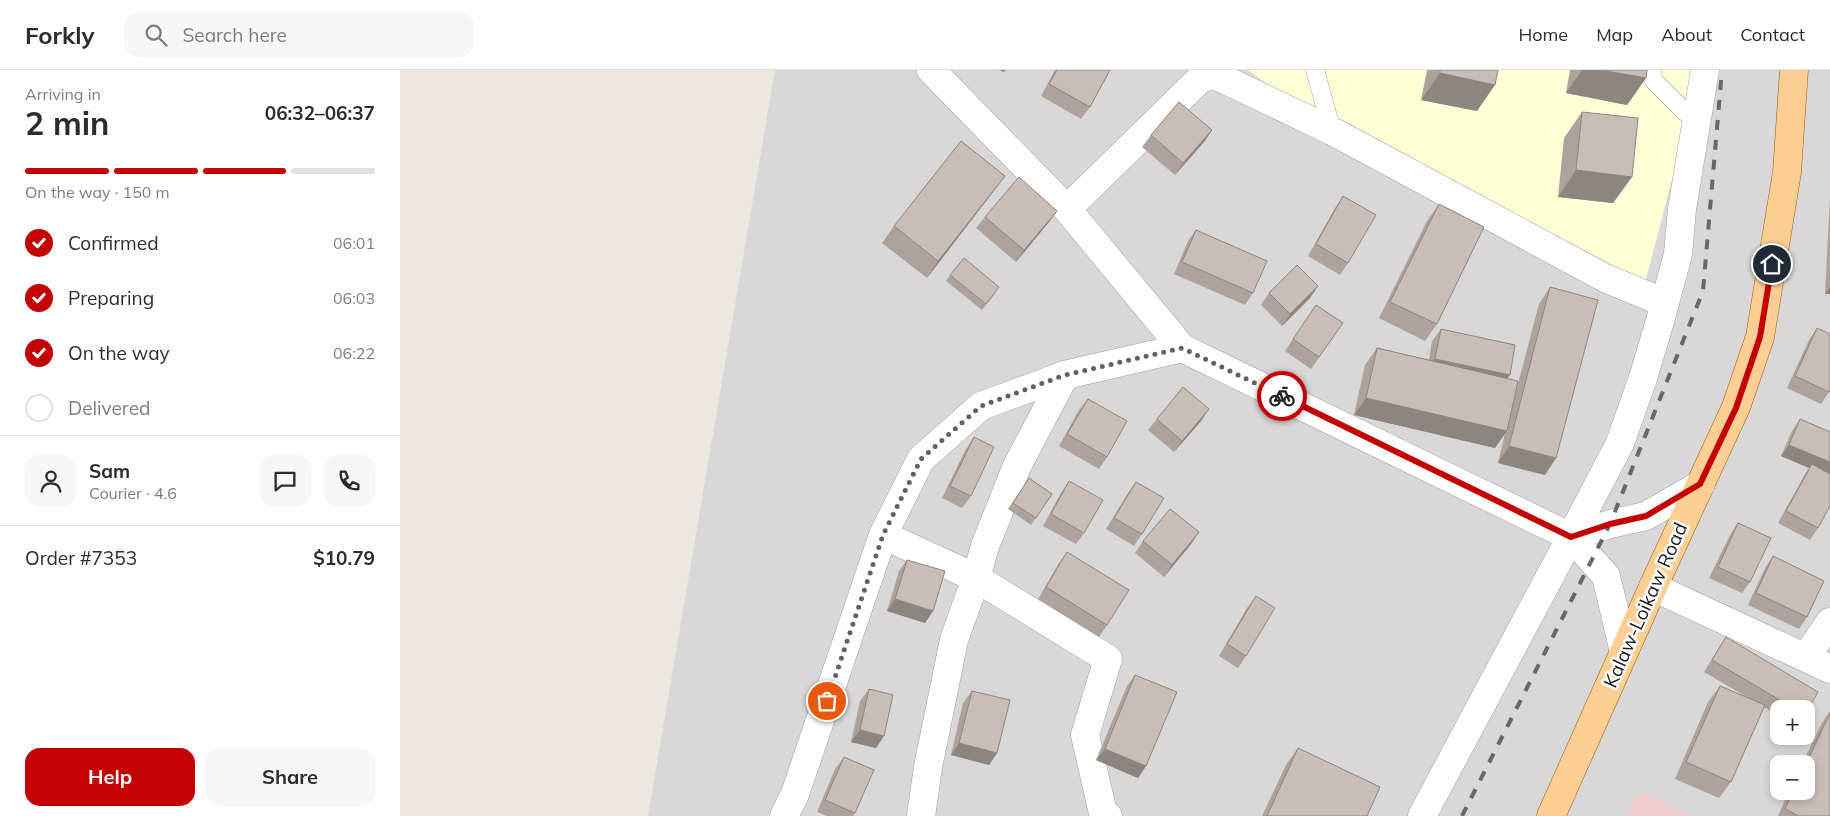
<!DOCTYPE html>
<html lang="en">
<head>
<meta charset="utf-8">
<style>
  body { margin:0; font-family:Mulish,sans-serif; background:#f7f7f7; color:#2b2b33; height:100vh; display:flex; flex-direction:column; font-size:19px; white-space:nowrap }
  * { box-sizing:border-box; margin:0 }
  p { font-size:16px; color:#7c7c81 }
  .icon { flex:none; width:28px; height:28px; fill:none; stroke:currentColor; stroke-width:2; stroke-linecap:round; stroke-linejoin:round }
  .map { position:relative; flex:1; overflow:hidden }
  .panel { display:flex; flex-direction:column; background:#fff; width:400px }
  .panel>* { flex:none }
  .buttons { position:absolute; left:1370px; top:630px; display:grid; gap:10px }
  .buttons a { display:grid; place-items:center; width:45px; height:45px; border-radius:10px; background:#fff; box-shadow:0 2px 8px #0003; font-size:25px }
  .pin { position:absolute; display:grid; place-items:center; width:42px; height:42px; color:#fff; margin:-21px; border:2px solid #fff; border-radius:50%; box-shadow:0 1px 5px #0007 }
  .courier { position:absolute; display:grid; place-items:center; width:50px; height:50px; margin:-25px; border:4px solid #c50003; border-radius:50%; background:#fff; color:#222; box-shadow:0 1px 6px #0007 }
  .overview em { font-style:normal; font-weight:700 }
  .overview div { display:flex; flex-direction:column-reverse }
  .overview { display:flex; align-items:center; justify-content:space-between; height:85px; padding:0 25px }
  h1 { font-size:32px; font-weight:700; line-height:38px }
  .bar { display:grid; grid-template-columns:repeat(4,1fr); gap:8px 5px; align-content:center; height:60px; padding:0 25px }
  .bar i { height:6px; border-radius:4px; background:#e1e1e2 }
  .bar .on { background:#c50003 }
  .bar p { grid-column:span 4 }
  .line { display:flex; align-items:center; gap:12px; padding:0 25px; border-top:1px solid #e1e1e2 }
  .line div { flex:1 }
  .round { display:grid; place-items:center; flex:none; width:52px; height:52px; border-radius:15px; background:#f7f7f7 }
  ol { padding:0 25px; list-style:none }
  li { display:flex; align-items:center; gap:15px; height:55px }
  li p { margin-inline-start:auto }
  li .icon { padding:5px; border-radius:50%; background:#c50003; color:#fff; stroke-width:4 }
  li:last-child { color:#7c7c81 }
  li i { width:28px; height:28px; border:2px solid #e1e1e2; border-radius:50% }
  .cta { display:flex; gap:10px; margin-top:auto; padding:10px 25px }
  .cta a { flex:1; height:58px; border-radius:15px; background:#c50003; color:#fff; font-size:20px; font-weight:700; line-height:58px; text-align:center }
  .cta a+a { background:#f7f7f7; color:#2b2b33 }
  header { display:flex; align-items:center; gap:30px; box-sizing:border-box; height:70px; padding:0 25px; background:#fff; border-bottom:1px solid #e1e1e2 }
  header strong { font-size:24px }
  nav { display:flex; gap:28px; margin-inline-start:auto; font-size:18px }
  .search { width:350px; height:45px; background:#f7f7f7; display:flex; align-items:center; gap:12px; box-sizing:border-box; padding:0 18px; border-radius:15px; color:#7c7c81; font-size:19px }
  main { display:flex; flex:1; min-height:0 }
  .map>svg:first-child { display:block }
  .residential { fill:#d9d7d7; fill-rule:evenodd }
  .commercial { fill:#f0cdcc }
  .education { fill:#fffed6 }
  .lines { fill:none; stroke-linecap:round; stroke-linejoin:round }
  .service-casing { stroke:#a1a1a1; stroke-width:19 }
  .minor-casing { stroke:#a1a1a1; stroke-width:29 }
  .primary-casing { stroke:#915f00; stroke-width:29 }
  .service { stroke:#fff; stroke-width:18 }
  .minor { stroke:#fff; stroke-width:28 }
  .primary { stroke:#ffce92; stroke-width:28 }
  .rail { stroke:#686868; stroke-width:4; stroke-dasharray:10 10; stroke-linecap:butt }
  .wall { fill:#ada39c }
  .shaded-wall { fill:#8d857f }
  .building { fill:#c9beb5; stroke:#8d857f }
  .done { stroke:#64625f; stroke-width:5; stroke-dasharray:0 9 }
  .route { stroke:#c50003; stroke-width:6 }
  .labels { text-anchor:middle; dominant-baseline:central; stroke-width:5; stroke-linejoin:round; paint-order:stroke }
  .street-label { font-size:19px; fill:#1a1a1a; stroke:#fff }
</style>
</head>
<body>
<header>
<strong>Forkly</strong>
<div class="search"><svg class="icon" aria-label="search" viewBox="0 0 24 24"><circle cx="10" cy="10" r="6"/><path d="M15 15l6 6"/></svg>Search here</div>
<nav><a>Home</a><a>Map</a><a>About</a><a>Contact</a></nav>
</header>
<main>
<section class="panel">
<div class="overview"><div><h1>2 min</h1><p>Arriving in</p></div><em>06:32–06:37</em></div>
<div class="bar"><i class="on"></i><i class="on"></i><i class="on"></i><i></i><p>On the way · 150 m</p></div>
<ol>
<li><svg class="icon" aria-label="check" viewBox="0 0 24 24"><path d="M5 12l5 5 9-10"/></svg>Confirmed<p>06:01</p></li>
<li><svg class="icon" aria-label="check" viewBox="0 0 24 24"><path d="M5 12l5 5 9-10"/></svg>Preparing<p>06:03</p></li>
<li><svg class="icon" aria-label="check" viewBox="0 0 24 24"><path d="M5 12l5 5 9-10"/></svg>On the way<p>06:22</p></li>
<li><i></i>Delivered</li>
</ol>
<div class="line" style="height:90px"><a class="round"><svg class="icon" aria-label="person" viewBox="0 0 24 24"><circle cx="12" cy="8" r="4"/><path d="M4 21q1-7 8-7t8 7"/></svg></a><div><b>Sam</b><p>Courier · 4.6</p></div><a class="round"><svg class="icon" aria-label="chat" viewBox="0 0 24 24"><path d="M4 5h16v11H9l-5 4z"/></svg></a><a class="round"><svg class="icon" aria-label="phone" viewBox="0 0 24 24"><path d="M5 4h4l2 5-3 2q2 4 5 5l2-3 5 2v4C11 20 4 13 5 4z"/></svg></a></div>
<div class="line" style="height:65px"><div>Order #7353</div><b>$10.79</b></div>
<div class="cta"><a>Help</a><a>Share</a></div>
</section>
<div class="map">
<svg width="1430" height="746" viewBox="0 0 1430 746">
  <rect width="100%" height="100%" fill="#ede8df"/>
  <path class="residential" d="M 375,0 L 1430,0 L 1430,746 L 248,746 ZM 1379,639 L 1406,639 L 1406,666 L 1379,666 ZM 1379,694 L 1406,694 L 1406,721 L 1379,721 Z"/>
  <path class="commercial" d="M 1239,722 L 1292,746 L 1228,746 Z"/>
  <path class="education" d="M 848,0 L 1292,0 L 1277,91 L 1245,213 L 927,42 L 867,14 Z"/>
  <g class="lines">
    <defs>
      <path id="service" d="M 915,0 L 932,61
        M 1251,0 L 1254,11 L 1285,42 L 1297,47"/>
      <path id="minor" d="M 531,0 L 667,139 L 782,278
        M 667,139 L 799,10 L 813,4 L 932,61 L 1205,208 L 1265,233
        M 483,465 L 576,508 L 708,589 L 685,665 L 703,743 L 708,746
        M 1171,467 L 1220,373 L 1243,308 L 1260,251 L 1278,184 L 1282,139 L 1305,0
        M 1253,517 L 1430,599
        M 1406,587 L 1430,552
        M 384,746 L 395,724 L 483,465 L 521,389 L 581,336 L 665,305 L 782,278 L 1171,467 L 1210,454 L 1246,446 L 1301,414
        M 521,746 L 528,697 L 554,570 L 576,508 L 585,476 L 617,396 L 665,305
        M 1022,746 L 1171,467 L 1206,506 L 1224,582"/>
      <path id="primary" d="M 1151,746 L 1253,517 L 1336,337 L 1360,267 L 1387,102 L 1394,0"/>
    </defs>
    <use href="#service" class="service-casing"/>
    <use href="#minor" class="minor-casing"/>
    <use href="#primary" class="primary-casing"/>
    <use href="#service" class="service"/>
    <use href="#minor" class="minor"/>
    <use href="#primary" class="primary"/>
    <path class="rail" d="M 1062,746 L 1210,454 L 1303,221 L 1322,0"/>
  </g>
  <path class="wall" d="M 655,0 L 710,0 L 690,37 L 681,49 L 641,26 Z
    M 1027,0 L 1098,0 L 1077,41 L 1021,30 Z
    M 1170,0 L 1247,0 L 1246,8 L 1227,35 L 1166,23 Z
    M 1182,42 L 1232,107 L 1213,133 L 1158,127 L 1164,68 Z
    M 812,60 L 804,72 L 775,105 L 742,77 L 751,65 Z
    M 593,122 L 527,208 L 482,173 L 494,156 Z
    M 943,126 L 948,193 L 940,205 L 908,186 L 935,138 Z
    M 1430,127 L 1430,224 L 1425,224 Z
    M 1039,134 L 1037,254 L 1025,271 L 979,248 L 1027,151 Z
    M 585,147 L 649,152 L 616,192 L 576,158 Z
    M 796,160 L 853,223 L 845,235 L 774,204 L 788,171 Z
    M 550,205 L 595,224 L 582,240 L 546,211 Z
    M 918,216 L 910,228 L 882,256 L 861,235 L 869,223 Z
    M 1150,217 L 1145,405 L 1098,393 L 1105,363 L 1095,378 L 954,345 L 965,295 L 977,278 L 1029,290 L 1032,271 L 1041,259 L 1107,308 L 1111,340 L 1139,234 Z
    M 916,235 L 943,253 L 911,299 L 885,281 Z
    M 1417,258 L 1429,322 L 1421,334 L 1387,318 L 1409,270 Z
    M 688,329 L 707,387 L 699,399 L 659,376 L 679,340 Z
    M 757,349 L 801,351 L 774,382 L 748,360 Z
    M 1400,349 L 1430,362 L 1418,458 L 1410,470 L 1378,453 L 1404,406 L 1409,398 L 1381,386 L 1392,361 Z
    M 574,367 L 571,426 L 562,438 L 542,428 L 566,379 Z
    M 629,408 L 652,424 L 631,455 L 608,439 Z
    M 669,411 L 684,463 L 676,474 L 643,456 L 661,423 Z
    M 736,412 L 742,464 L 734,476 L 706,459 L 728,423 Z
    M 1338,453 L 1350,512 L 1342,523 L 1309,508 L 1330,465 Z
    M 799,462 L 791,474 L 764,507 L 735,483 L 743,471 Z
    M 667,482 L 707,555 L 699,567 L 638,529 L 659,493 Z
    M 1373,486 L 1407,547 L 1399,559 L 1348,535 L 1365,498 Z
    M 507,490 L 533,541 L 525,553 L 487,541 L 499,501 Z
    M 856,526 L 846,586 L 838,598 L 819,586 L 847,538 Z
    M 1326,567 L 1406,639 L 1379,639 L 1379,646 L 1364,637 L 1331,712 L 1319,728 L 1275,709 L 1308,632 L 1320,616 L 1350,629 L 1304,602 L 1318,579 Z
    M 735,605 L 746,696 L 738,708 L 696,690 L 727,616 Z
    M 469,619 L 476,678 L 451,672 L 460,631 Z
    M 572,621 L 597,683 L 589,695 L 551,685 L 563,633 Z
    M 1430,641 L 1430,746 L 1378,746 L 1389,721 L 1406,721 L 1406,694 L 1402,694 L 1422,653 Z
    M 898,678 L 967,746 L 862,746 L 886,695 Z
    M 444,687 L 455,743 L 453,746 L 427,746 L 417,742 L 435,699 Z"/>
  <path class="shaded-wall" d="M 599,0 L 606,0 L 604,2 Z
    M 1182,0 L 1201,0 L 1246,8 L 1227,35 L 1166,23 Z
    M 1040,3 L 1095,15 L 1077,41 L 1021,30 Z
    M 812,60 L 804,72 L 775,105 L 783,93 Z
    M 1176,100 L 1232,107 L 1213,133 L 1158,127 Z
    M 605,106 L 593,122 L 527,208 L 538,191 Z
    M 657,141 L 649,152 L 616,192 L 624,180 Z
    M 918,216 L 910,228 L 882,256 L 890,244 Z
    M 1430,217 L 1430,224 L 1425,224 Z
    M 1035,289 L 1110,305 L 1101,316 L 1026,301 Z
    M 966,328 L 1107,361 L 1095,378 L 954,345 Z
    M 809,339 L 801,351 L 774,382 L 782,371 Z
    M 1389,375 L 1430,392 L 1430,407 L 1412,394 L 1409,398 L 1381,386 Z
    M 1109,376 L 1156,388 L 1145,405 L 1098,393 Z
    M 799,462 L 791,474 L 764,507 L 772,495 Z
    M 495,529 L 533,541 L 525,553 L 487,541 Z
    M 460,660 L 484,666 L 476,678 L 451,672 Z
    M 559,673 L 597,683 L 589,695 L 551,685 Z
    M 705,679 L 746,696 L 738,708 L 696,690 Z"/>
  <path class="building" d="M 657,0 L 710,0 L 690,37 L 649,14 Z
    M 1040,0 L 1098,0 L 1095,15 L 1040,3 Z
    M 1201,0 L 1247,0 L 1246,8 Z
    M 779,32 L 812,60 L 783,93 L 751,65 Z
    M 1182,42 L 1238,48 L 1232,107 L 1176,100 Z
    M 561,71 L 605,106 L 538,191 L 494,156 Z
    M 619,107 L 657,141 L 624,180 L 585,147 Z
    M 943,126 L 976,145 L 948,193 L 916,174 Z
    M 1039,134 L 1084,157 L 1037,254 L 990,232 Z
    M 796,160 L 867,191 L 853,223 L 782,192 Z
    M 564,188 L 599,217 L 586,234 L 550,205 Z
    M 897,195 L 918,216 L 890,244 L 869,223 Z
    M 1150,217 L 1198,230 L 1156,388 L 1109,376 Z
    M 916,235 L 943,253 L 919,287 L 893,269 Z
    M 1417,258 L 1430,264 L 1430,321 L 1429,322 L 1395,306 Z
    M 1041,259 L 1115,275 L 1110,305 L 1035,289 Z
    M 977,278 L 1118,311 L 1107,361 L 966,328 Z
    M 783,317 L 809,339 L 782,371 L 757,349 Z
    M 688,329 L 727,351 L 707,387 L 667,364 Z
    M 1400,349 L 1430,362 L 1430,392 L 1389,375 Z
    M 574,367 L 594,377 L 571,426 L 550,416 Z
    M 1412,394 L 1430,404 L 1430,436 L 1418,458 L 1386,441 Z
    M 629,408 L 652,424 L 636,448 L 613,433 Z
    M 669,411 L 703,430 L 684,463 L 651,444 Z
    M 736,412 L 764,428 L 742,464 L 714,448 Z
    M 770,439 L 799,462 L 772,495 L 743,471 Z
    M 1338,453 L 1371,468 L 1350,512 L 1318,497 Z
    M 667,482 L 729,520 L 707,555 L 646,517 Z
    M 1373,486 L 1424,511 L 1407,547 L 1356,523 Z
    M 507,490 L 545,501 L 533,541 L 495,529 Z
    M 856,526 L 875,538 L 846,586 L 827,574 Z
    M 1326,567 L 1418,622 L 1406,643 L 1406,639 L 1395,639 L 1312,590 Z
    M 735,605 L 777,622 L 746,696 L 705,679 Z
    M 1320,616 L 1365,635 L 1331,712 L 1286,692 Z
    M 469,619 L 493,625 L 484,666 L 460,660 Z
    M 572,621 L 610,630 L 597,683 L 559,673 Z
    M 1430,643 L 1430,746 L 1399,746 L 1385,739 L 1393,721 L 1406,721 L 1406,694 Z
    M 898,678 L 980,717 L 967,746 L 867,746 Z
    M 444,687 L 474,700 L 455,743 L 425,730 Z"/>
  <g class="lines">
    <path class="done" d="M 427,631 L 483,465 L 521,389 L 581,336 L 665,305 L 782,278 L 882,326"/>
    <path class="route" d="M 882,326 L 1171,467 L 1210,454 L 1246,446 L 1300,414 L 1336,338 L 1360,267 L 1372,194"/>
  </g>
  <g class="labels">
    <g class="street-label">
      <text transform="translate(1245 535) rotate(-66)">Kalaw-Loikaw Road</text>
    </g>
  </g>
</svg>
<div class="buttons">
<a>+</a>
<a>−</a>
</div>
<div class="pin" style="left:427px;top:631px;background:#ea580c"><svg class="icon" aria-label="bag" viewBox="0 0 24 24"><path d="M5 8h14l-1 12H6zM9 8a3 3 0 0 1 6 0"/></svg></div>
<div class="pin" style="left:1372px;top:194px;background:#1f2937"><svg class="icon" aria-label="home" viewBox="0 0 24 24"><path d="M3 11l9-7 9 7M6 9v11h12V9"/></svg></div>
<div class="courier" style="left:882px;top:326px"><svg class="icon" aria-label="bike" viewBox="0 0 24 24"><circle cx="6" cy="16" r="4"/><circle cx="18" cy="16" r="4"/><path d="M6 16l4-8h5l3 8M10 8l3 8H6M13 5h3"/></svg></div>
</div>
</main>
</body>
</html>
